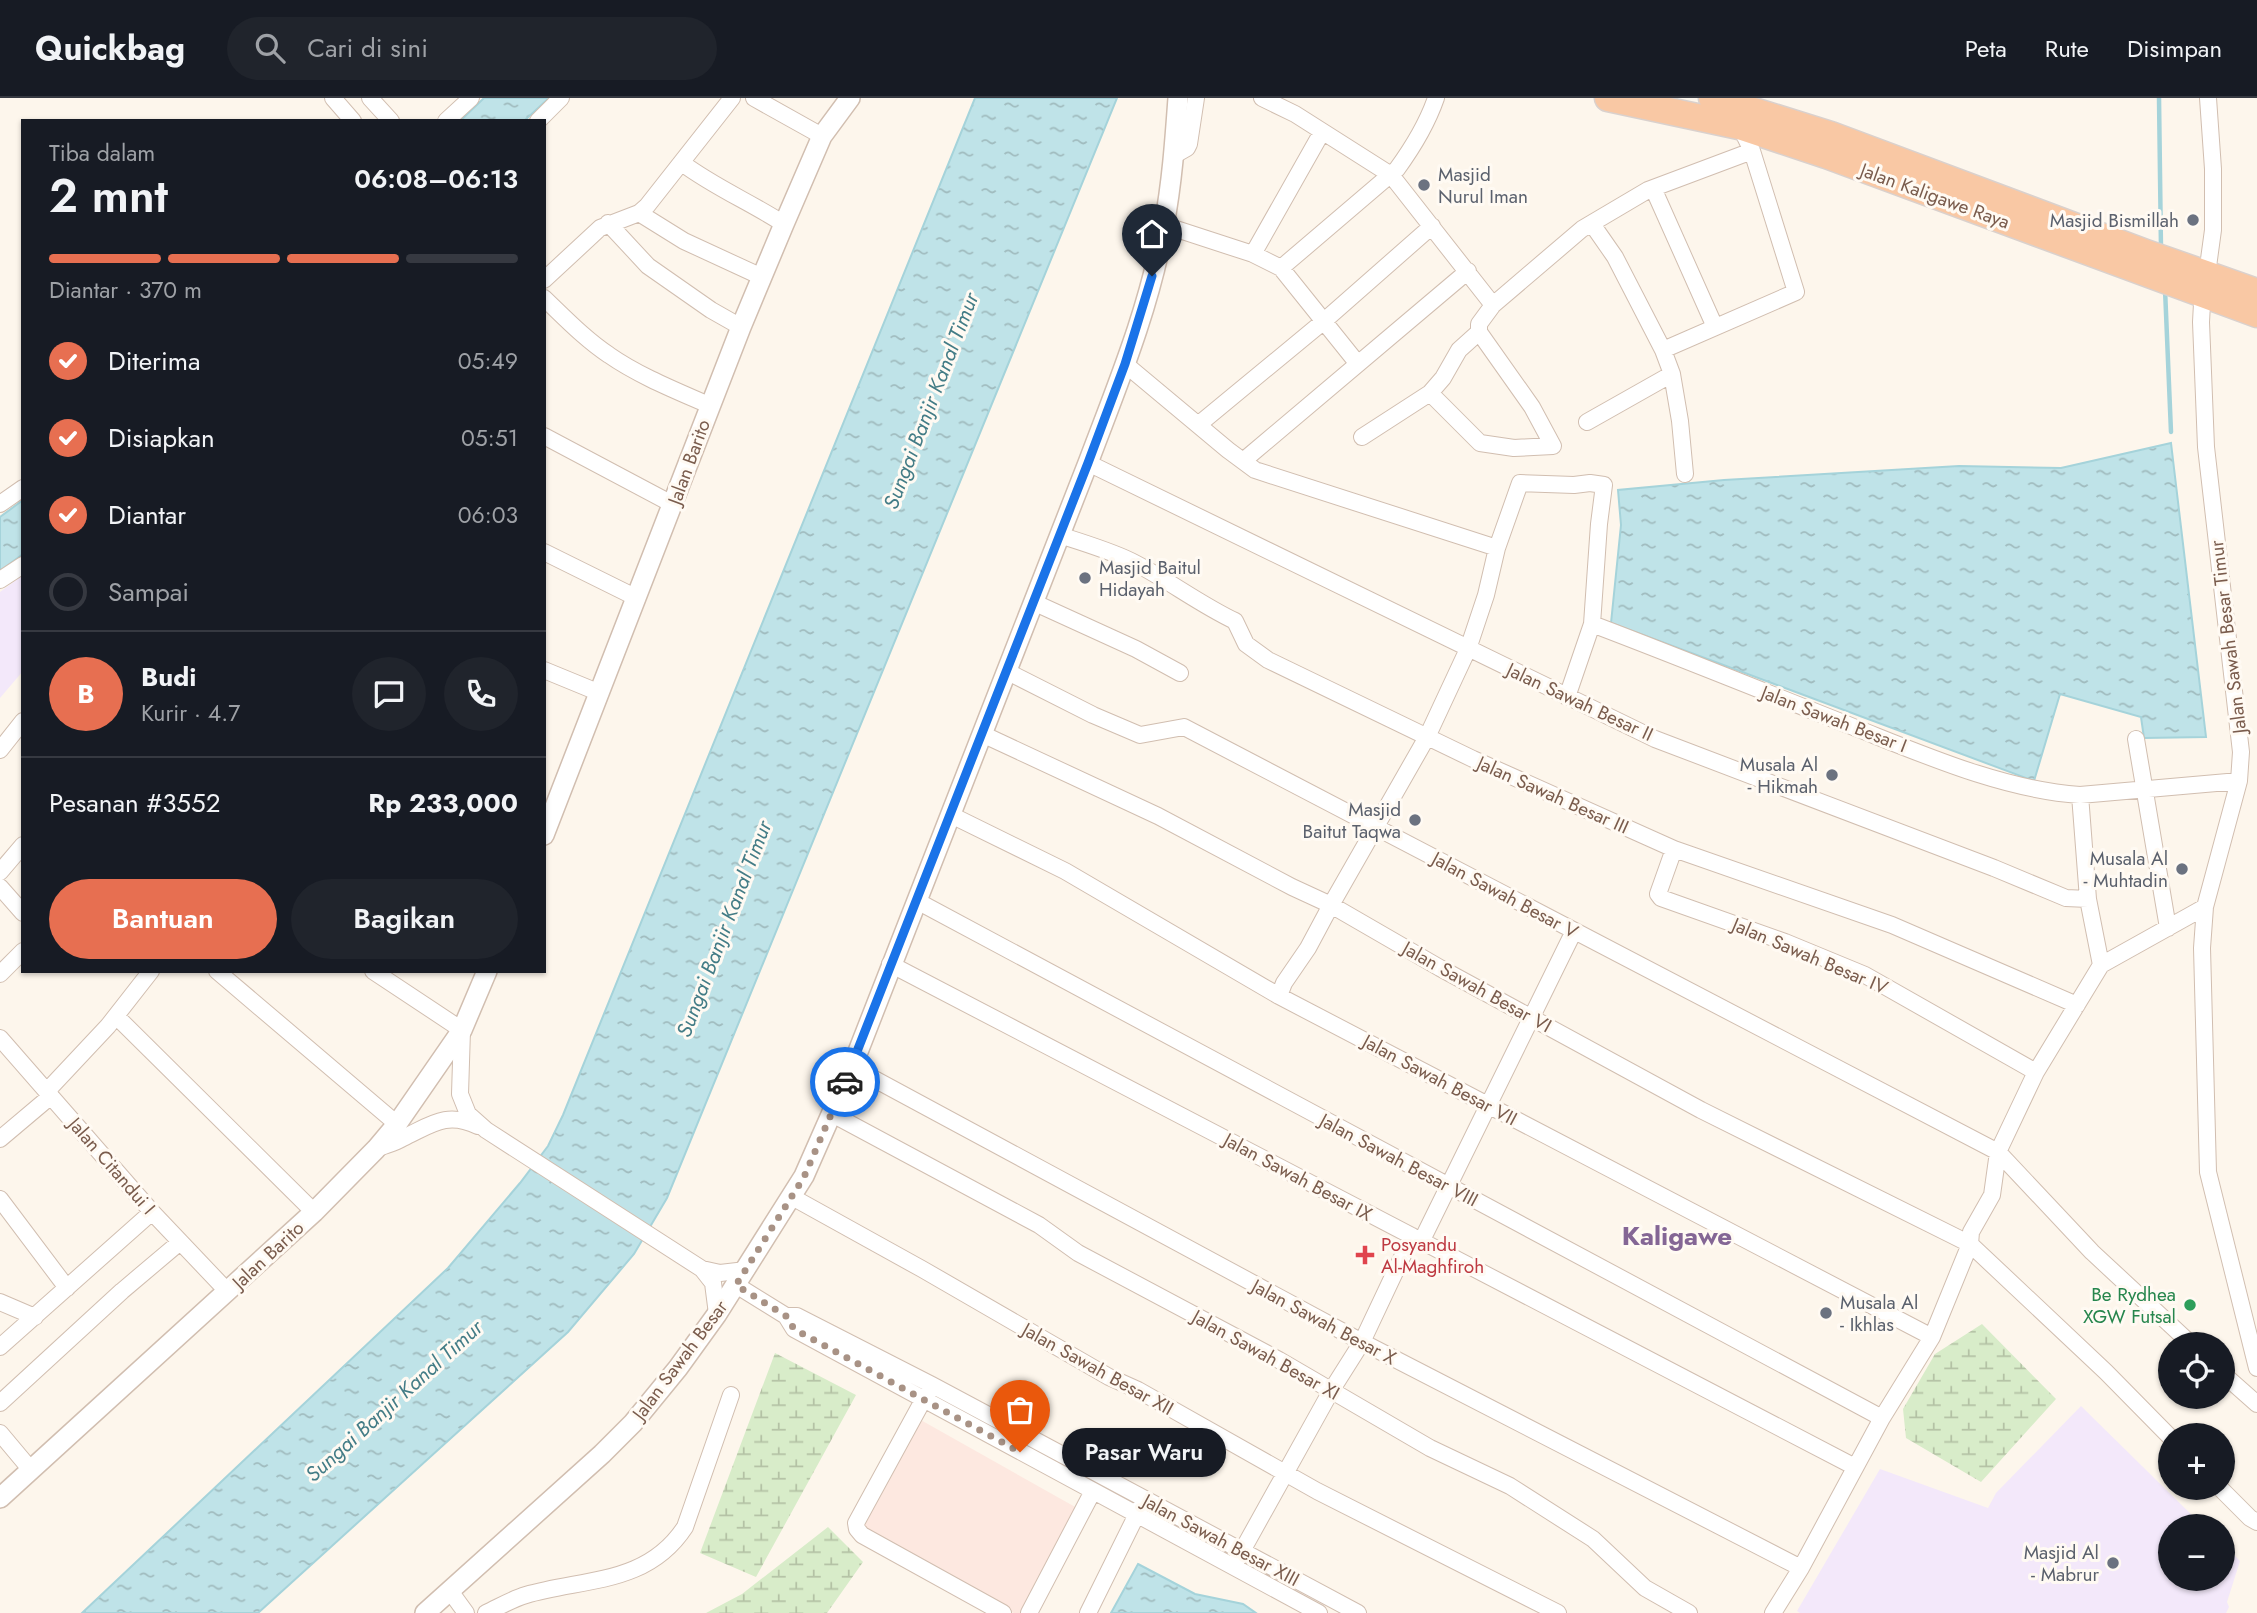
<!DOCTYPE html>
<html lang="id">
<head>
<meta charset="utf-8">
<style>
  body { margin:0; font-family:Jost,sans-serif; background:#20242c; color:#f1f3f6; height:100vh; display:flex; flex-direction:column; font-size:26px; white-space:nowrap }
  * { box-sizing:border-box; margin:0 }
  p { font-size:23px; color:#9ea1a6 }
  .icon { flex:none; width:38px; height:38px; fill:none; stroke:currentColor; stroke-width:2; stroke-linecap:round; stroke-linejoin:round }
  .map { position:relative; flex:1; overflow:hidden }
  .side { position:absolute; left:21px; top:21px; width:525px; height:854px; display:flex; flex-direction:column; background:#171b24; border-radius:0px; box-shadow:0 2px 5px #0004 }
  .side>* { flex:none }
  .controls { position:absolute; left:2158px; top:1234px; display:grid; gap:14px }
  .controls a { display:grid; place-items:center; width:77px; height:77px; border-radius:50%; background:#171b24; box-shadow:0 2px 5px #0004; font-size:35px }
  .pin { position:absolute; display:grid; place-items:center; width:60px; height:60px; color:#fff; margin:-72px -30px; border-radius:50% 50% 50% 0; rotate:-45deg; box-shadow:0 0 7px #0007 }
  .pin .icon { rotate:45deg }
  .courier { position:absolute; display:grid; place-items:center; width:70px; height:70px; margin:-35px; border:5px solid #1a73e8; border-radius:50%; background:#fff; color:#222; box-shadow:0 2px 9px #0007 }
  .bubble { position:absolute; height:49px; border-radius:24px; background:#171b24; box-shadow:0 2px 5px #0004; font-size:23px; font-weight:600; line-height:49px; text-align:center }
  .overview em { font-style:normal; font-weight:600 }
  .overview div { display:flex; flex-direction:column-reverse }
  .overview { display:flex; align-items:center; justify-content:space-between; height:119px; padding:0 28px }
  h1 { font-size:46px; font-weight:600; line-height:52px }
  .bar { display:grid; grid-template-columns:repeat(4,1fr); gap:10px 7px; align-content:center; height:84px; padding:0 28px }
  .bar i { height:9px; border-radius:5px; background:#363941 }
  .bar .selected { background:#e76f51 }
  .bar p { grid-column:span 4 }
  .line { display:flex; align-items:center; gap:18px; padding:0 28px; border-top:2px solid #363941 }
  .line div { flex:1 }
  .round { display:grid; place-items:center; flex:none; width:74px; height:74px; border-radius:37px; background:#20242c }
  ol { padding:0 28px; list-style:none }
  li { display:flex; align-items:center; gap:21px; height:77px }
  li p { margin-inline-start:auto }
  li .icon { padding:7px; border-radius:50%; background:#e76f51; color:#fff; stroke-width:4 }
  li:last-child { color:#9ea1a6 }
  li i { width:38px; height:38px; border:4px solid #363941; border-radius:50% }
  .primary-button { display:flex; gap:14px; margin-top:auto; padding:14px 28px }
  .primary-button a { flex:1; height:80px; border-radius:42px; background:#e76f51; color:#fff; font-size:28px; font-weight:600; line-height:80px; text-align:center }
  .primary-button a+a { background:#20242c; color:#f1f3f6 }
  header { display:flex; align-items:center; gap:42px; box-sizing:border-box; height:98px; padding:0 35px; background:#171b24; border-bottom:2px solid #363941 }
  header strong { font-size:33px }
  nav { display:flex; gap:38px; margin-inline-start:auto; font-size:24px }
  .search { width:490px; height:63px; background:#20242c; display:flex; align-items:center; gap:18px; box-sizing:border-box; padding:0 24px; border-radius:38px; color:#9ea1a6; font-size:26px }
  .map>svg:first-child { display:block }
  .commercial { fill:#fde8e0 }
  .education { fill:#f3e8fa }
  .wetland { fill:url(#wetland-marsh) }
  .water { fill:url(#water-ripples); stroke:#a5d3da; stroke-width:2 }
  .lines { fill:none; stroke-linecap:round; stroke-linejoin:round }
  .stream { stroke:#a5d3da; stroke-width:4.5 }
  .minor-casing { stroke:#d1beb0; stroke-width:18 }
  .tertiary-casing { stroke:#d1beb0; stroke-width:22 }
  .trunk-casing { stroke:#dad1cd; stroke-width:29 }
  .minor { stroke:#fff; stroke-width:16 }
  .tertiary { stroke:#fff; stroke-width:19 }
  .trunk { stroke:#f9c8a4; stroke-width:26 }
  .done { stroke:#a89285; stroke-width:7; stroke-dasharray:0 12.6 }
  .route { stroke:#1a73e8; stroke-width:9 }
  .worship-dot { fill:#6b7280; stroke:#fffaf3; stroke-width:2.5 }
  .health-dot { fill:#e0444e; stroke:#fffaf3; stroke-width:2.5 }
  .leisure-dot { fill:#2e9e5b; stroke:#fffaf3; stroke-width:2.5 }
  .labels { text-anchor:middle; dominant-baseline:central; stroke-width:6; stroke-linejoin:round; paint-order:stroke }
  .worship-label { font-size:19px; fill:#5b616d; stroke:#fffaf3; text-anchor:end }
  .street-label { font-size:19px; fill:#7a5c4d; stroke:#fffaf3 }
  .health-label { font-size:19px; fill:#be3a42; stroke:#fffaf3; text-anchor:start }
  .leisure-label { font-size:19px; fill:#27864d; stroke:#fffaf3; text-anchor:end }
  .water-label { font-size:21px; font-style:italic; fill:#437c86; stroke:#fffaf3 }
  .district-label { font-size:26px; font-weight:bold; fill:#846695; stroke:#fffaf3 }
</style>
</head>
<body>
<header>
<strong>Quickbag</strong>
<div class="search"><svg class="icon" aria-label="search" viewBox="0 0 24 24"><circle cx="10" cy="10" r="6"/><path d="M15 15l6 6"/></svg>Cari di sini</div>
<nav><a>Peta</a><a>Rute</a><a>Disimpan</a></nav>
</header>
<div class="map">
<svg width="2257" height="1515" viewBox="0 0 2257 1515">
  <defs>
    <pattern id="wetland-marsh" width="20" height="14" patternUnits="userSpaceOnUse" patternTransform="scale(1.75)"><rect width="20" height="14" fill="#d8ecc9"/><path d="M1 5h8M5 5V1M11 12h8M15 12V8" fill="none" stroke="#b4c2a5"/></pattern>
    <pattern id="water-ripples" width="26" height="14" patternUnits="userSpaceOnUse" patternTransform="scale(1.75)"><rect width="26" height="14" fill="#bfe3e8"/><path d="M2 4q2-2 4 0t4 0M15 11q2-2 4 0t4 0" fill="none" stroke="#a0bbbe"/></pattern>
  </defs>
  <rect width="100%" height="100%" fill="#fdf6ec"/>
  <path class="commercial" d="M 919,1321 L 1077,1410 L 1020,1515 L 1014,1515 L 861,1433 Z"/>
  <path class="education" d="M 23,477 L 23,573 L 0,600 L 0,494 Z
    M 2081,1308 L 2203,1428 L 2170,1428 L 2170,1480 L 2222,1480 L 2223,1446 L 2240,1463 L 2227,1504 L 2229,1509 L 2226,1515 L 1800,1515 L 1797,1513 L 1880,1371 L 1988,1410 L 1996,1395 Z"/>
  <path class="wetland" d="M 1982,1226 L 2056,1301 L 1981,1384 L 1906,1340 L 1903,1311 L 1935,1256 Z
    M 775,1255 L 856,1297 L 756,1479 L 700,1455 Z
    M 828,1429 L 863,1464 L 827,1515 L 706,1515 L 742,1496 Z"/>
  <path class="water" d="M 484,0 L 549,0 L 524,23 L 460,23 Z
    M 975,0 L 1117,0 L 667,1100 L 634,1156 L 568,1234 L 258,1515 L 82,1515 L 448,1170 L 520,1085 L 548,1048 L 563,1017 Z
    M 2171,345 L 2206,639 L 2144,640 L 2141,619 L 2060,596 L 2034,683 L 1611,525 L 1621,427 L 1618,392 L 1724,382 L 1959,368 L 2061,370 Z
    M 23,402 L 23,456 L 0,473 L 0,419 Z
    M 1138,1466 L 1195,1496 L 1243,1506 L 1256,1515 L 1111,1515 Z"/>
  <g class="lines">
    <path class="stream" d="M 2159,0 L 2161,151
      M 2165,191 L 2171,334"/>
    <defs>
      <path id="minor" d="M 333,0 L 353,23
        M 370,0 L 391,23
        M 754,0 L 822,38
        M 1262,0 L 1295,16 L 1391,77 L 1493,207
        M 2208,0 L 2213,71 L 2213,132 L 2207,176 L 2203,187 L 2201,224 L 2206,349 L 2241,654 L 2239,683 L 2205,809 L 2202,850 L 2208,1074 L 2257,1270
        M 446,23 L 471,0
        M 538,23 L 561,0
        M 1173,58 L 1187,50 L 1189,46 L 1196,0
        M 682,65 C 714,89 750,104 784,126
        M 1653,90 L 1715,229
        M 639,115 L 684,143 L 762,179
        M 608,125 L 648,168 L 711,212 L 741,229
        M 1592,126 L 1615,159 L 1663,252 L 1672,276 L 1680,323 L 1685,376
        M 1164,127 L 1253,156 L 1281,170 L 1358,266
        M 1253,156 L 1322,34
        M 1281,170 L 1397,71 C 1413,49 1427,26 1436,0
        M 544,182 L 600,130 L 639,115 L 647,108 L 732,0
        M 544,200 C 565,220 585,241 609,257 C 639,278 677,293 711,308
        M 1663,252 L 1796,194 L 1752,53
        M 1125,266 L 1228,352 L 1255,372 L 1497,450
        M 1430,295 L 1480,345 L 1514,350 L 1553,348 L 1532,309 L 1479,234 L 1479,226 L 1493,207 L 1582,131 L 1648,92 L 1752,53 L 1739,26
        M 1587,324 L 1672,276
        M 1198,327 L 1324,223 L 1432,128
        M 544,338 L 674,407
        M 1362,339 L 1430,295 L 1443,280 L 1459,252 L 1479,234
        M 1243,363 L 1468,173
        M 1088,365 L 1655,641 L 1994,770 L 2066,800 L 2088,801
        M 0,406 L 23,390
        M 1059,437 C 1084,445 1108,452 1131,463 C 1167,481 1199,506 1235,523 L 1246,546 L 1268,562 L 1473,661 L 1674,751 L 1892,827 L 2077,907
        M 544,454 L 637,500
        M 0,482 L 23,467
        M 1033,504 L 1136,551 L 1180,575
        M 1592,526 C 1679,559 1765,594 1851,628 C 1922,656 2003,692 2080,697 L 2239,683
        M 544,572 L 600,595
        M 1006,573 L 1093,617 L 1140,637 L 1184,629 L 1998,1054 L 2092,1154 L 2191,1246
        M 982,636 L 1158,718 L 1292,789 L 1331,807 L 1440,870 L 1701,1012 L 1970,1146 L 2106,1274 L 2170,1339
        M 2136,641 L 2168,830
        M 0,652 L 23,623
        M 2080,697 L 2088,801 L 2101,867
        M 951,717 L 1065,773 L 1279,898 L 1932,1239
        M 1674,751 L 1658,796 L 1661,800 L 1785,844 L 1865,877 L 2036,974
        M 0,774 L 23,747
        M 0,789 L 23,815
        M 917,803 L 1882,1320
        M 890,866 L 1855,1369
        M 217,873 L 397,1026
        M 373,873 L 462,932 L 460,996 L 468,1016 L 486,1032 L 702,1171 L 720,1175 L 746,1172
        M 0,876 L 23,853
        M 1279,898 L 1284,885 L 1308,850 L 1331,807 L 1427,639 L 1468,551 L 1486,497 L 1497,450 L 1520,385 L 1574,387 L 1590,385 L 1604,387 L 1599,426 L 1592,526 L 1567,599
        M 116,918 L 314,1114
        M 0,940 L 152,1114 L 228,1194
        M 852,969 L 1362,1244 L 1801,1470
        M 47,993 L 108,928 L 151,873
        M 832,1016 L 1039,1127 L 1078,1155 L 1279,1262 L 1430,1350 L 1510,1388 L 1593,1441 L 1645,1490 L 1689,1515
        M 0,1041 L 51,998
        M 376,1051 C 385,1047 395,1045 403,1040 C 431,1027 446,1013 478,1028
        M 792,1099 L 922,1171 L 1109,1279 L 1138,1292 L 1317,1393 L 1558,1515
        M 0,1101 L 67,1190
        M 1422,1142 L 1574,833
        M 702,1171 L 713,1185 L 717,1216
        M 736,1187 L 786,1218 L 794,1231 L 1319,1515
        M 0,1204 L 35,1219
        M 786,1218 L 797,1218 L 932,1287 L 1358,1515
        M 0,1249 L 152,1114
        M 2222,1275 L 2257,1306
        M 927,1295 L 856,1425 L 857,1431 L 862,1437 L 1003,1515
        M 0,1305 L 122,1193 L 180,1144
        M 0,1335 L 31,1372
        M 2220,1390 L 2250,1420 L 2257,1424
        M 1237,1462 L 1331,1293 L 1362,1244 L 1412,1138
        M 450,1493 L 466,1515
        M 486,1515 C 499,1509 512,1501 526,1497 C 584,1480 647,1487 685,1429 L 731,1297
        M 1029,1515 L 1093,1393
        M 1088,1515 L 1140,1410
        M 1773,1515 L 1801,1470 L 1882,1320 L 1932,1239 L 1970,1146 L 1971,1134 L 1992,1097 L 1998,1054 L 2036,974 L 2101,867 L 2205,809"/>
      <path id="tertiary" d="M 544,737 L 741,229 L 784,126 L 822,38 L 850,0
        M 0,1400 L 314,1114 L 376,1051 L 397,1026 L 462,932 L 487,873
        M 425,1515 L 602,1356 L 633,1325 L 678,1270 L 717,1216 L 804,1078 L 852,969 L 1088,365 C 1117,288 1150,209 1164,127 C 1172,85 1175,42 1178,0"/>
      <path id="trunk" d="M 1608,0 L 1739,28 L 1826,57 L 2257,216
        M 1712,0 L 1831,37 L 2146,155 L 2257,194"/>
    </defs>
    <use href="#minor" class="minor-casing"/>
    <use href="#tertiary" class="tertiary-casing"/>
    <use href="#trunk" class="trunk-casing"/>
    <use href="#minor" class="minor"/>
    <use href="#tertiary" class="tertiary"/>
    <use href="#trunk" class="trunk"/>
  </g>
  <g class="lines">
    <path class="done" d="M 845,984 L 804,1079 L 736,1187 L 786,1218 L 794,1231 L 1020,1354"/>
    <path class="route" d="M 845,984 L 1088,365 L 1125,266 L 1152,178"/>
  </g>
  <g class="worship-dot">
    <circle cx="1424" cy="87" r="7"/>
    <circle cx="2193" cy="122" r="7"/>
    <circle cx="1085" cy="480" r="7"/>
    <circle cx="1832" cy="677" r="7"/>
    <circle cx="1415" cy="722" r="7"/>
    <circle cx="2182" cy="771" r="7"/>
    <circle cx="1826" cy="1215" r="7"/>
    <circle cx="2113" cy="1465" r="7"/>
  </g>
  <path class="health-dot" d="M1361.5 1146.5h7v7h7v7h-7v7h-7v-7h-7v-7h7z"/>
  <circle class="leisure-dot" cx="2190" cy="1207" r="7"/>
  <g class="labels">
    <g class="worship-label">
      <text x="1438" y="76" text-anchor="start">Masjid<tspan x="1438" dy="22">Nurul Iman</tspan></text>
      <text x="2179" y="122">Masjid Bismillah</text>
      <text x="1099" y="469" text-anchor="start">Masjid Baitul<tspan x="1099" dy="22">Hidayah</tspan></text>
      <text x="1818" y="666">Musala Al<tspan x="1818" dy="22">- Hikmah</tspan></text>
      <text x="1401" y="711">Masjid<tspan x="1401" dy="22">Baitut Taqwa</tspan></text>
      <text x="2168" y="760">Musala Al<tspan x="2168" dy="22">- Muhtadin</tspan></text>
      <text x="1840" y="1204" text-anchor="start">Musala Al<tspan x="1840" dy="22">- Ikhlas</tspan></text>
      <text x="2099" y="1454">Masjid Al<tspan x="2099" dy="22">- Mabrur</tspan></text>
    </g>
    <g class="street-label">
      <text transform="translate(1935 98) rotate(20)">Jalan Kaligawe Raya</text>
      <text transform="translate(689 364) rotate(-70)">Jalan Barito</text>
      <text transform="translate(2228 539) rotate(-97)">Jalan Sawah Besar Timur</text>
      <text transform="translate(1580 604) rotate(25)">Jalan Sawah Besar II</text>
      <text transform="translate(1834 621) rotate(21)">Jalan Sawah Besar I</text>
      <text transform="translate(1553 697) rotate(24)">Jalan Sawah Besar III</text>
      <text transform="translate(1505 797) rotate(28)">Jalan Sawah Besar V</text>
      <text transform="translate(1810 858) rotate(23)">Jalan Sawah Besar IV</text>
      <text transform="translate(1477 889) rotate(29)">Jalan Sawah Besar VI</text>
      <text transform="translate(1440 982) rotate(28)">Jalan Sawah Besar VII</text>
      <text transform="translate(1399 1062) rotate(28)">Jalan Sawah Besar VIII</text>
      <text transform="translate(112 1068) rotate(49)">Jalan Citandui I</text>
      <text transform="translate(1298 1079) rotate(28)">Jalan Sawah Besar IX</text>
      <text transform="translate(268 1157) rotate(-43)">Jalan Barito</text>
      <text transform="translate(1324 1224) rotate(28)">Jalan Sawah Besar X</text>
      <text transform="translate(1266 1257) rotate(29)">Jalan Sawah Besar XI</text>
      <text transform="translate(680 1262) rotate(-53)">Jalan Sawah Besar</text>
      <text transform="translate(1098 1271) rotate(29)">Jalan Sawah Besar XII</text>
      <text transform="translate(1221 1442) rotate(28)">Jalan Sawah Besar XIII</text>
    </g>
    <g class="health-label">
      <text x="1381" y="1146">Posyandu<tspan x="1381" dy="22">Al-Maghfiroh</tspan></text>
    </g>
    <g class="leisure-label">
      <text x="2176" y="1196">Be Rydhea<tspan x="2176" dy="22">XGW Futsal</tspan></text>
    </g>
    <g class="water-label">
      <text transform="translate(931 303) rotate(-69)">Sungai Banjir Kanal Timur</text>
      <text transform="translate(724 831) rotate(-69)">Sungai Banjir Kanal Timur</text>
      <text transform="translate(394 1303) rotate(-42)">Sungai Banjir Kanal Timur</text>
    </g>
    <g class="district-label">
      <text x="1677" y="1138">Kaligawe</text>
    </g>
  </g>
</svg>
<div class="controls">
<a><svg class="icon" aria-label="locate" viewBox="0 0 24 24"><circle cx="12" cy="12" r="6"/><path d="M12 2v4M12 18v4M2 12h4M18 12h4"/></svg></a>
<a>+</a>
<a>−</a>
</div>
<div class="pin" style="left:1020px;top:1354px;background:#ea580c"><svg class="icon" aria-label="bag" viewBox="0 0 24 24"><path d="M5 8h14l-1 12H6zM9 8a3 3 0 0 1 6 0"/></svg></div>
<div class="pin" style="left:1152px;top:178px;background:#1f2937"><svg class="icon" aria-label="home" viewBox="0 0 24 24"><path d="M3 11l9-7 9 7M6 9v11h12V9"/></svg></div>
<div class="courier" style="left:845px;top:984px"><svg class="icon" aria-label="car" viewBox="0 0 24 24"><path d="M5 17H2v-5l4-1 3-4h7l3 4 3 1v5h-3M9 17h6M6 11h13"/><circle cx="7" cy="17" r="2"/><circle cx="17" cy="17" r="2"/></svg></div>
<div class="bubble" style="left:1062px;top:1330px;width:164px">Pasar Waru</div>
<section class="side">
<div class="overview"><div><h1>2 mnt</h1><p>Tiba dalam</p></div><em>06:08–06:13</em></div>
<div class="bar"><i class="selected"></i><i class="selected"></i><i class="selected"></i><i></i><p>Diantar · 370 m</p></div>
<ol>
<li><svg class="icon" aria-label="check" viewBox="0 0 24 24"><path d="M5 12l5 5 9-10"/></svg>Diterima<p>05:49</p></li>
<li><svg class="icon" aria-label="check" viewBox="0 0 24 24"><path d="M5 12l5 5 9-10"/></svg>Disiapkan<p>05:51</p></li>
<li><svg class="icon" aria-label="check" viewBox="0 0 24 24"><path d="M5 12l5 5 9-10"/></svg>Diantar<p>06:03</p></li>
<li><i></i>Sampai</li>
</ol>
<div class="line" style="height:126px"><b class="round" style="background:#e76f51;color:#fff">B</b><div><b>Budi</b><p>Kurir · 4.7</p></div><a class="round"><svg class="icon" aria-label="chat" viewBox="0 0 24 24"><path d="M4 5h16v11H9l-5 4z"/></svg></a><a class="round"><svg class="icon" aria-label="phone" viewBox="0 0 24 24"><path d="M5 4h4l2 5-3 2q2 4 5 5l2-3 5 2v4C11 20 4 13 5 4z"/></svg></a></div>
<div class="line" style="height:91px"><div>Pesanan #3552</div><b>Rp 233,000</b></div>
<div class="primary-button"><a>Bantuan</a><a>Bagikan</a></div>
</section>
</div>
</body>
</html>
